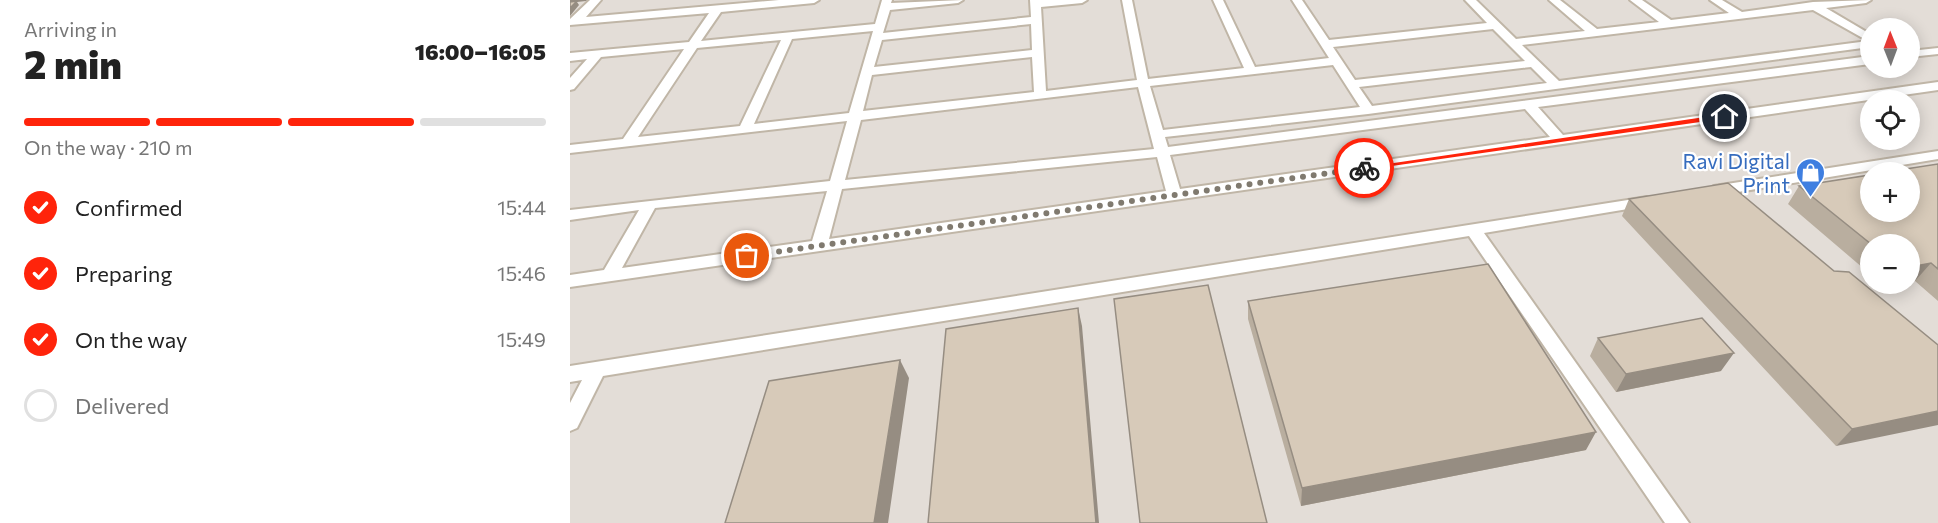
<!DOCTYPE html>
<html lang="en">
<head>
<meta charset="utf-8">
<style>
  body { margin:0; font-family:Commissioner,sans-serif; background:#f2f2f2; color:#222; height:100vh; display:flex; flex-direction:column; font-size:22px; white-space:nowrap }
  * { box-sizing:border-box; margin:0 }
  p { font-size:20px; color:#767676 }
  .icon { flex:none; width:33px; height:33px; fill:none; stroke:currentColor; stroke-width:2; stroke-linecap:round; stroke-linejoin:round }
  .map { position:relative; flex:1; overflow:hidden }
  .sheet { display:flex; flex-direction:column; background:#fff; width:570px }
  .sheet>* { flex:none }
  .needle { width:39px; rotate:359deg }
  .tools { position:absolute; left:1290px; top:18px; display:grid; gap:12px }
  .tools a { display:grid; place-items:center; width:60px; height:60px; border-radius:50%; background:#fff; box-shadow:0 3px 15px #0003; font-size:30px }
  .pin { position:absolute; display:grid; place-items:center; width:51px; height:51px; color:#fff; margin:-26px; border:3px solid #fff; border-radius:50%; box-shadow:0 2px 6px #0007 }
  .courier { position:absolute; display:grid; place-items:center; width:60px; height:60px; margin:-30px; border:4px solid #ff240b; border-radius:50%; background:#fff; color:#222; box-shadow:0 2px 8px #0007 }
  .head em { font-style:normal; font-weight:800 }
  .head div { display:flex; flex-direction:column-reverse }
  .head { display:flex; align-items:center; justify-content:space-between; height:102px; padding:0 24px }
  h1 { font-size:39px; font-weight:800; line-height:45px }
  .bar { display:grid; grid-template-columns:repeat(4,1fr); gap:9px 6px; align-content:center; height:72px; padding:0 24px }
  .bar i { height:8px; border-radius:4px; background:#e0e0e0 }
  .bar .active { background:#ff240b }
  .bar p { grid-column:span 4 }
  ol { padding:0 24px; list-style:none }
  li { display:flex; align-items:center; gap:18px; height:66px }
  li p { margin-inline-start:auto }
  li .icon { padding:6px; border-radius:50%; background:#ff240b; color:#fff; stroke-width:4 }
  li:last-child { color:#767676 }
  li i { width:33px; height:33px; border:3px solid #e0e0e0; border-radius:50% }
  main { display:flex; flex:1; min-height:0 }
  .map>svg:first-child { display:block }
  .industrial { fill:#e3ddd7; fill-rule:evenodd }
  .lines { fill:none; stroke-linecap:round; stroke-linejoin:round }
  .minor-casing { stroke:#c0b6a7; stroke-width:4 }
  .minor { fill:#fff; fill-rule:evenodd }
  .wall { fill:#b9ae9f }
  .shaded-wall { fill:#968d82 }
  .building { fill:#d7cab9; stroke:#968d82; stroke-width:1.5 }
  .route { fill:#ff240b }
  .done { stroke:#807a6f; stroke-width:6; stroke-dasharray:0 10.8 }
  .labels { text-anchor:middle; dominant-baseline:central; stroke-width:4.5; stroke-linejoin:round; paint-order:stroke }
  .shop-label { font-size:21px; fill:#366cbe; stroke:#fff; text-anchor:end }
</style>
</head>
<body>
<main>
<section class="sheet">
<div class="head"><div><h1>2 min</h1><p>Arriving in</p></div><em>16:00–16:05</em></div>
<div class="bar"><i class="active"></i><i class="active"></i><i class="active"></i><i></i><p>On the way · 210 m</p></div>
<ol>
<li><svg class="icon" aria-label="check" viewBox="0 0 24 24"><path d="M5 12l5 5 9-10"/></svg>Confirmed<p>15:44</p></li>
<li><svg class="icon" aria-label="check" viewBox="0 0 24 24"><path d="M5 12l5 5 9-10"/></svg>Preparing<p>15:46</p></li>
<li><svg class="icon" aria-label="check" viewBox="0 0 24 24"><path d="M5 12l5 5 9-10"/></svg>On the way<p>15:49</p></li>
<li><i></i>Delivered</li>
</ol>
</section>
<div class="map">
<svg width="1368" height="523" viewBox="0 0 1368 523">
  <rect width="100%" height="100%" fill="#f2ece1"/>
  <path class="industrial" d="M 0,0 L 1368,0 L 1368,523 L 0,523 ZM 1300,28 L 1340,28 L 1340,68 L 1300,68 ZM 1300,100 L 1340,100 L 1340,140 L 1300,140 ZM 1300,172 L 1340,172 L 1340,212 L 1300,212 ZM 1300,244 L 1340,244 L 1340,284 L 1300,284 Z"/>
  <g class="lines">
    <defs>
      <path id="minor" d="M 20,0 L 31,0 L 16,17 L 209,0 L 249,0 L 244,3 L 151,12 L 131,41 L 305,24 L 312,0 L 322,0 L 321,3 L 393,0 L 388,3 L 320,10 L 313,33 L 461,17 L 460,0 L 517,0 L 512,3 L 471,7 L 476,91 L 567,80 L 552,0 L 562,0 L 578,79 L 674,68 L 643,0 L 653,0 L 685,67 L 759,58 L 722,0 L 732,0 L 759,40 L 917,23 L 895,0 L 906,0 L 946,39 L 1015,31 L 979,0 L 990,0 L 1027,29 L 1089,22 L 1060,0 L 1072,0 L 1101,20 L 1159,13 L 1140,0 L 1152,0 L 1172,12 L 1243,2 L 1301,0 L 1296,3 L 1256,8 L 1300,34 L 1300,47 L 798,114 L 595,137 L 598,147 L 1300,56 L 1300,64 L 968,107 L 993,135 L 1368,82 L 1368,90 L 0,287 L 0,275 L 34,270 L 69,210 L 0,220 L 0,210 L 260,181 L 277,121 L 0,153 L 0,145 L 53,139 L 114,49 L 31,57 L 4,89 L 0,90 L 0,78 L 17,59 L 0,61 L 0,53 L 119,42 L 139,13 L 0,25 L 0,19 ZM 1243,10 L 1298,41 L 989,81 L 952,45 ZM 461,24 L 462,50 L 304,67 L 312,40 ZM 923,29 L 955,61 L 785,80 L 763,47 ZM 303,31 L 279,113 L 184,124 L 222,39 ZM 211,40 L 170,126 L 68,137 L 127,48 ZM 462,57 L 464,92 L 293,111 L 302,75 ZM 763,65 L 790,107 L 593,130 L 580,86 ZM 961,67 L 977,83 L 802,106 L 789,87 ZM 568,87 L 584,149 L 275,180 L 291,120 ZM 955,109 L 980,137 L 610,189 L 600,155 ZM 587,157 L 596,191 L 259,239 L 272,189 ZM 257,191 L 242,241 L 52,268 L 85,208 Z
        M 1368,48 L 1368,54 L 1340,57 L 1340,51 Z
        M 1368,151 L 1368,159 L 1144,196 L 1137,191 L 1144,186 Z
        M 1077,197 L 1082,199 L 1085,202 L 1082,205 L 914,233 L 1119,523 L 1095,523 L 899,236 L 33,376 L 7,428 L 0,431 L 0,403 L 12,380 L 0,382 L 0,366 Z"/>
    </defs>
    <use href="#minor" class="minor-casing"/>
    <use href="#minor" class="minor"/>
  </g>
  <path class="wall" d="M 1368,164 L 1368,301 L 1345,281 L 1340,282 L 1340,244 L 1300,244 L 1300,274 L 1218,204 L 1229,186 Z
    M 1059,199 L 1264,271 L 1368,345 L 1266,446 L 1052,216 Z
    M 678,301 L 1016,450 L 731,506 L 678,319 Z
    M 1028,338 L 1151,371 L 1046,392 L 1020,356 Z"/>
  <path class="shaded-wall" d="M 0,0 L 17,0 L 16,1 L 7,2 L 9,5 L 0,16 Z
    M 1361,263 L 1345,281 L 1340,282 L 1340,267 Z
    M 1318,284 L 1331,284 L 1315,287 Z
    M 508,308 L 512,326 L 529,523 L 526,523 Z
    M 1164,353 L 1151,371 L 1046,392 L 1056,374 Z
    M 330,360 L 339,378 L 318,523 L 304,523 Z
    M 1368,411 L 1368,425 L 1266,446 L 1282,429 Z
    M 1026,432 L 1016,450 L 731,506 L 732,488 Z"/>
  <path class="building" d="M 7,1 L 0,8 L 0,2 Z
    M 1368,164 L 1368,269 L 1361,263 L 1340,267 L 1340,244 L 1301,244 L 1229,186 L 1300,175 L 1300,212 L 1340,212 L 1340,172 L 1316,172 Z
    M 1158,183 L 1264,271 L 1279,272 L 1368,345 L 1368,411 L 1282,429 L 1059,199 Z
    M 918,264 L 1026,432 L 732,488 L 678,301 Z
    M 638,285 L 697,523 L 570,523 L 544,299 Z
    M 508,308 L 526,523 L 358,523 L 376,329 Z
    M 1132,318 L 1164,353 L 1056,374 L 1028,338 Z
    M 330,360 L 304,523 L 155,523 L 199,381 Z"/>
  <path class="route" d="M 1155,114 L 1158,118 L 794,170 L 790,168 Z"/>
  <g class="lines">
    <path class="done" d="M 177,256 L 794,168"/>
  </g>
  <defs>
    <symbol id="shop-pin" viewBox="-11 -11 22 30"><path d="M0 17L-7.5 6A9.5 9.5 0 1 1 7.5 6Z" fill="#3f7fe0" stroke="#fff"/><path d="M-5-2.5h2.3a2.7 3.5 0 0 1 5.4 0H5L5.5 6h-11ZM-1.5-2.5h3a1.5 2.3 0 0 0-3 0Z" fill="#fff"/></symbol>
  </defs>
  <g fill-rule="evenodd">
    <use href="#shop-pin" x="1224" y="156" width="33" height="45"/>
  </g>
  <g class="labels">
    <g class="shop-label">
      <text x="1220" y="160">Ravi Digital<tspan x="1220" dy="24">Print</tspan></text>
    </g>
  </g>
</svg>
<div class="tools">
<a><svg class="needle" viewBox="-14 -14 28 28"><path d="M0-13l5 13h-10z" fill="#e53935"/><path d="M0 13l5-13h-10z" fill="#767676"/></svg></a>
<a><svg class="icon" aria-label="locate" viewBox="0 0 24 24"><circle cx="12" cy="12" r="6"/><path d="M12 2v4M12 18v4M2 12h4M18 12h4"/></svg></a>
<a>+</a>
<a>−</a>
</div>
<div class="pin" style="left:177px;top:256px;background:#ea580c"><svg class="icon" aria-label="bag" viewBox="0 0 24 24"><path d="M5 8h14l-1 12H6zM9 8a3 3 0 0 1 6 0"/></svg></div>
<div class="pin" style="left:1155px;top:117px;background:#1f2937"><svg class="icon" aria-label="home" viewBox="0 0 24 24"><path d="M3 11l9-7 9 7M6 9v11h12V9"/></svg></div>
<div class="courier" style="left:794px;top:168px"><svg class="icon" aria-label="bike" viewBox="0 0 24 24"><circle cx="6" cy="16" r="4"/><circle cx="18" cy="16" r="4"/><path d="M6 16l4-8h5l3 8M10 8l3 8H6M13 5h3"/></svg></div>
</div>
</main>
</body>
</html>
